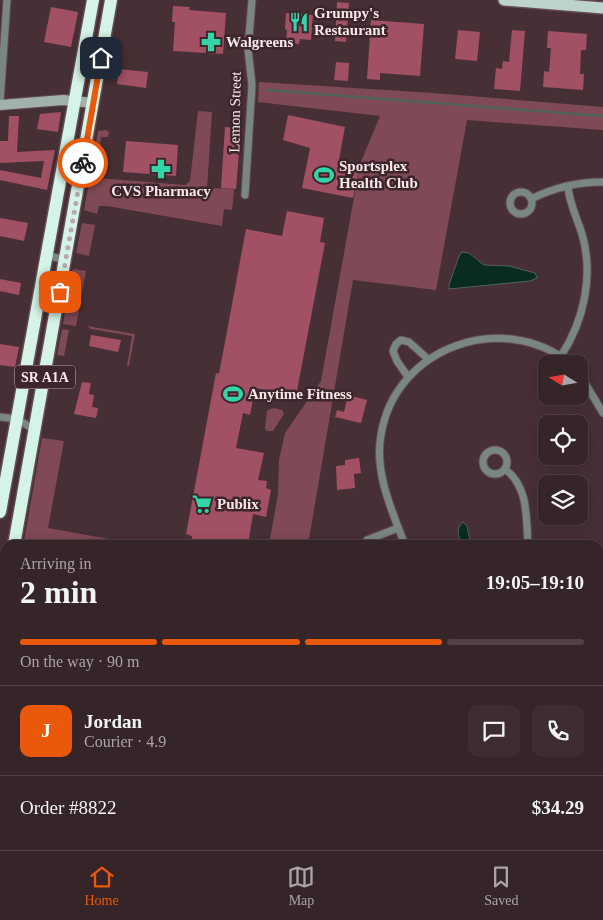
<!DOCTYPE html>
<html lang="en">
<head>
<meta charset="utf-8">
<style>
  body { margin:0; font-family:"Times New Roman",serif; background:#3d2c30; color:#f1f3f6; height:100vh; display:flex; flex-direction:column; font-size:19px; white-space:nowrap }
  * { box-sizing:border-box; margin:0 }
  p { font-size:16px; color:#aaa4a8 }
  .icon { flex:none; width:28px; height:28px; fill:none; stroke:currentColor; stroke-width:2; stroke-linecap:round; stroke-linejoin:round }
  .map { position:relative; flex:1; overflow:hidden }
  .panel { position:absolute; left:0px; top:540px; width:604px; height:310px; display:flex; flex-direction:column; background:#352428; border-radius:15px 15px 0 0; box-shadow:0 2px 12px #0003,0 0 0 1px #4f4145 }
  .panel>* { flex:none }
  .needle { width:32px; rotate:281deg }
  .buttons { position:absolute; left:538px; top:355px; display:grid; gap:10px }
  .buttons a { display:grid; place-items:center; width:50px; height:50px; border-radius:10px; background:#352428; box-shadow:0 2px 12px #0003,0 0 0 1px #4f4145; font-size:25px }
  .pin { position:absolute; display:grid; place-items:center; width:42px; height:42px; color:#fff; margin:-21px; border-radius:10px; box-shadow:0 2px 8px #0006 }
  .courier { position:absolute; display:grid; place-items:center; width:50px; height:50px; margin:-25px; border:4px solid #ea580c; border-radius:50%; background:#fff; color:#222; box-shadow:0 1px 6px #0007 }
  .head em { font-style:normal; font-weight:600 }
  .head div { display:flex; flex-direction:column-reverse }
  .head { display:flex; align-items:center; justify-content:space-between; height:85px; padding:0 20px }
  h1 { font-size:32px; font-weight:600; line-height:38px }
  .bar { display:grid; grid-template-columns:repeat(4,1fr); gap:8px 5px; align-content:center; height:60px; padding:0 20px }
  .bar i { height:6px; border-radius:4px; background:#4f4145 }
  .bar .current { background:#ea580c }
  .bar p { grid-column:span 4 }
  .line { display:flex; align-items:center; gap:12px; padding:0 20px; border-top:1px solid #4f4145 }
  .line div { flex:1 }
  .round { display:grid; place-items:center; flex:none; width:52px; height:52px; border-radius:10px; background:#3d2c30 }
  .dock { display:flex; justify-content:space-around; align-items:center; height:70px; border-top:1px solid #4f4145; background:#352428; font-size:14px; color:#aaa4a8 }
  .dock a { display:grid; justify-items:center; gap:2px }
  .dock .current { color:#ea580c }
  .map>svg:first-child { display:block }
  .green { fill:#7f4955 }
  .water { fill:#092b21; stroke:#50635d }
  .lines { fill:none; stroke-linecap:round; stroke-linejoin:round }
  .stream { stroke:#50635d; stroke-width:2.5 }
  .building { fill:#a25064 }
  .street-casing { stroke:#634d52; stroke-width:9 }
  .secondary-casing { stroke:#634d52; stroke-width:12 }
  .primary-casing { stroke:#634d52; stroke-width:14 }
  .highway-casing { stroke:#634d52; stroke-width:15 }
  .street { stroke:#7a8681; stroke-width:7 }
  .secondary { stroke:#a0b2ab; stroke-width:10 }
  .primary { stroke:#bcd4ca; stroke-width:11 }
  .highway { stroke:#d6f3e7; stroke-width:12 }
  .done { stroke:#b9a7aa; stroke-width:5; stroke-dasharray:0 9 }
  .route { stroke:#ea580c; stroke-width:6 }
  .labels { text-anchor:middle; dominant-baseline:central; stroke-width:5; stroke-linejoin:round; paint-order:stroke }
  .shield { fill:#3d262b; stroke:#beadb0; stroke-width:1 }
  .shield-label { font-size:14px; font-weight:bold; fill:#f6e7e9 }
  .poi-label { font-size:15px; font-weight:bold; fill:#f6e7e9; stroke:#3d262b; text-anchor:start }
  .street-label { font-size:15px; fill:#f6e7e9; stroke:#3d262b }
</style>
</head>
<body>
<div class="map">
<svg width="603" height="850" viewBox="0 0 603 850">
  <rect width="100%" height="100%" fill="#473035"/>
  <path class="green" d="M 259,82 L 433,93 L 603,107 L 603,130 L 467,120 L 436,290 L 353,280 L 308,545 L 269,545 L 278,494 L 279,460 L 285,433 L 321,381 L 360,164 L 380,116 L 258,102 Z
    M 198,111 L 212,112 L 207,188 L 234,189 L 232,210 L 224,209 L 222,226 L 107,206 L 99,206 L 97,214 L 84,210 L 98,131 L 106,130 L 109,132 L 108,137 L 101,137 L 98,178 L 185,185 L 190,181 Z
    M 95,134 L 81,210 L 93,136 Z
    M 82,223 L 95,225 L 89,256 L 76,253 Z
    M 73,269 L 86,271 L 76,326 L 63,324 Z
    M 87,326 L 135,334 L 129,366 L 127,366 L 132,336 L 91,329 Z
    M 62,329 L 69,330 L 64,356 L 57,355 Z
    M 274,408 L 282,410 L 284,414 L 273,431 L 267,431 L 265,429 L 267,411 L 270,409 Z
    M 42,438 L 64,441 L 48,528 L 142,545 L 42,545 L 24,541 Z"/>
  <path class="water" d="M 462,252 L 469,253 L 484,265 L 509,266 L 535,273 L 537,278 L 530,281 L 449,289 L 449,285 L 459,256 Z
    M 463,522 L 467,526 L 471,545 L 461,545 C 459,536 455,529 463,522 Z
    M 255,845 L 284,845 L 283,850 L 254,850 Z"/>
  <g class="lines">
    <path class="stream" d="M 267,90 L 603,116"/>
  </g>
  <path class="building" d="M 337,2 L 349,3 L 346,42 L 335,41 Z
    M 173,6 L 190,7 L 189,10 L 226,13 L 223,54 L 173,51 L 175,22 L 172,22 Z
    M 51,7 L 78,12 L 71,47 L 44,42 Z
    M 286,13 L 313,15 L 311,40 L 300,39 L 299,44 L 286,43 L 287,30 L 285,29 Z
    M 371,20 L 424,24 L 420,76 L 380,73 L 380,80 L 367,79 Z
    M 458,30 L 480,32 L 477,61 L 455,59 Z
    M 512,30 L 525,31 L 520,91 L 494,89 L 496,68 L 502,69 L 503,61 L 509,62 Z
    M 548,31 L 587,34 L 586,50 L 581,50 L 580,74 L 584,74 L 583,90 L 543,87 L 544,71 L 549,72 L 551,48 L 547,48 Z
    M 336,62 L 349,63 L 348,81 L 334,80 Z
    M 119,69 L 148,72 L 146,88 L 117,84 Z
    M 61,112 L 58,132 L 37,129 L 40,114 Z
    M 288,115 L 345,127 L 339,160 L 360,164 L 353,198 L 302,188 L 310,148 L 283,140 Z
    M 9,116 L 19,116 L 17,152 L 55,150 L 47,190 L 0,180 L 0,170 L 41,178 L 44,161 L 0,163 L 0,141 L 8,141 Z
    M 225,127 L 241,128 L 236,189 L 221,188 Z
    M 126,141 L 178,145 L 176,176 L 123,172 Z
    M 287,211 L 324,218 L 320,242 L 325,243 L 296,396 L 255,388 L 250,415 L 243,413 L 236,448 L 264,453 L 258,480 L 267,481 L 266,488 L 271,490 L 266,517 L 253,514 L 248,545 L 191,545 L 192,536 L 186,534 L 216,373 L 219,374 L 246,229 L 282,236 Z
    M 0,218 L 28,223 L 24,241 L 0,236 Z
    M 0,279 L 21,283 L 19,295 L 0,291 Z
    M 91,335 L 121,340 L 118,352 L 89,346 Z
    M 0,344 L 19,347 L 15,367 L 0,365 Z
    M 82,382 L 91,383 L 89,394 L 94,395 L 92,407 L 98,408 L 96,418 L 74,414 Z
    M 348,395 L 367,400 L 361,423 L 335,417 L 337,410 L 344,412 Z
    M 359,458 L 361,473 L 354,474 L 355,488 L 337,490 L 336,466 L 345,465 L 345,460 Z"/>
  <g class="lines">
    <defs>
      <path id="street" d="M 0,102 L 7,0
        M510 203a11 11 0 1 1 22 0a11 11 0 1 1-22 0Z
        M 245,195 L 252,85 L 248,49 L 252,0
        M 531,199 C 553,188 579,182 603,182
        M 46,255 L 66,260
        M 561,356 C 584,321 594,275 582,234 C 577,218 569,203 568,186
        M 579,373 L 603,413
        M 408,377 L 397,361 L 393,351 L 396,344 L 401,340 L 409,342 L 428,359
        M 0,417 L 17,419 L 35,430
        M483 462a12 12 0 1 1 24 0a12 12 0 1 1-24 0Z
        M 505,469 C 529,487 526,518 528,545
        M 363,545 L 367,540 L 398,528
        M 405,545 C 392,511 374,472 381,435 C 395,347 503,309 571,364
        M 599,594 L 603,594
        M 599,768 L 603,767
        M 599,788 L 603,791
        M 599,828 L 603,824
        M 426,845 L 433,850
        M 351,850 L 353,845
        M 571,850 L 579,845"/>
      <path id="secondary" d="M 0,105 L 63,100 L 93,103"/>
      <path id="primary" d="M 504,0 L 603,8"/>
      <path id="highway" d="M 0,512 L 93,0
        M 14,545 L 111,0
        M 0,625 L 5,597"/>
    </defs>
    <use href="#street" class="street-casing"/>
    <use href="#secondary" class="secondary-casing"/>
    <use href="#primary" class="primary-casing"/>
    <use href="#highway" class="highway-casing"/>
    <use href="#street" class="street"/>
    <use href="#secondary" class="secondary"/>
    <use href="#primary" class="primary"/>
    <use href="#highway" class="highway"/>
  </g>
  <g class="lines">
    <path class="done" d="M 60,292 L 83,163"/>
    <path class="route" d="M 83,163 L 101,58"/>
  </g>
  <defs>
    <symbol id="restaurant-bare" viewBox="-9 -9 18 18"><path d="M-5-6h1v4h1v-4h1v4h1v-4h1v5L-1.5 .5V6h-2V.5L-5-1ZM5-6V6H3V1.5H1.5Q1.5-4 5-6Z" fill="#33d4a8" stroke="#3d262b" stroke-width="2.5" paint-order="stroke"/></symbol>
    <symbol id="pharmacy-bare" viewBox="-9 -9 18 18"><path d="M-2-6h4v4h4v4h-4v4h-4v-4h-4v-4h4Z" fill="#33d4a8" stroke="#3d262b" stroke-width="2.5" paint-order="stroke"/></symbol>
    <symbol id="stadium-bare" viewBox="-9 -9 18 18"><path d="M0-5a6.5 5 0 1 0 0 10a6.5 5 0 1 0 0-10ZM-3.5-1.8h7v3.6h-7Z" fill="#33d4a8" stroke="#3d262b" stroke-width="2.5" paint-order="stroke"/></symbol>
    <symbol id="supermarket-bare" viewBox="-9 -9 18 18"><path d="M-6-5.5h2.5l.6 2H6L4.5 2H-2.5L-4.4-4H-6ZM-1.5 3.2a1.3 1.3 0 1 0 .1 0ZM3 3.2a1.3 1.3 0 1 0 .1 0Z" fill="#33d4a8" stroke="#3d262b" stroke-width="2.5" paint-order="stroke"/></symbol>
  </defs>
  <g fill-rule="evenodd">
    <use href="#restaurant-bare" x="285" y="8" width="28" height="28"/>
    <use href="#pharmacy-bare" x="197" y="28" width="28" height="28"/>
    <use href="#pharmacy-bare" x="147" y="155" width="28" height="28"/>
    <use href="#stadium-bare" x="310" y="161" width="28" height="28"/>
    <use href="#stadium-bare" x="219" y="380" width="28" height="28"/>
    <use href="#supermarket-bare" x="188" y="490" width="28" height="28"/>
  </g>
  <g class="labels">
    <rect class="shield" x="15" y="365.5" width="60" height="23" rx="4"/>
    <g class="shield-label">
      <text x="45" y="377">SR A1A</text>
    </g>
    <g class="poi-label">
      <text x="314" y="13">Grumpy's<tspan x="314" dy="17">Restaurant</tspan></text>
      <text x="226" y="42">Walgreens</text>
      <text x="339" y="166">Sportsplex<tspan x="339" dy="17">Health Club</tspan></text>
      <text x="161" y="191" text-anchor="middle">CVS Pharmacy</text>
      <text x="248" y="394">Anytime Fitness</text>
      <text x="217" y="504">Publix</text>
    </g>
    <g class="street-label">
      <text transform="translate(235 112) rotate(-89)">Lemon Street</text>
    </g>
  </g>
</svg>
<div class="buttons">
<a><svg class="needle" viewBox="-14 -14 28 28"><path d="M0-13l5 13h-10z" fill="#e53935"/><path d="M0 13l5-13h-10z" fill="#aaa4a8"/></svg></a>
<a><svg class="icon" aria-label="locate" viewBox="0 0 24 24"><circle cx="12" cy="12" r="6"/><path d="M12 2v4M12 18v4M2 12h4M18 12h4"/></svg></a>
<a><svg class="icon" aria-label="layers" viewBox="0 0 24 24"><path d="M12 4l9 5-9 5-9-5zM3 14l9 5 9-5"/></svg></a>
</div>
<div class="pin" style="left:60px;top:292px;background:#ea580c"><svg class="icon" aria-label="bag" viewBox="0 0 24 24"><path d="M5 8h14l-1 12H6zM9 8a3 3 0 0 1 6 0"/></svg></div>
<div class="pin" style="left:101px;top:58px;background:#1f2937"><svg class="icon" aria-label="home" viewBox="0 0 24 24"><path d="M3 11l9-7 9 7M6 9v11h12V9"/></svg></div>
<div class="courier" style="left:83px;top:163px"><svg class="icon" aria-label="bike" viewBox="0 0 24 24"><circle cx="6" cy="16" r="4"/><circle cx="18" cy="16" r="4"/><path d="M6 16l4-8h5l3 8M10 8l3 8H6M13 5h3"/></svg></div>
<section class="panel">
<div class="head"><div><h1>2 min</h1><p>Arriving in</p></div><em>19:05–19:10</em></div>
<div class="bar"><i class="current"></i><i class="current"></i><i class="current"></i><i></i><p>On the way · 90 m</p></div>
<div class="line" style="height:90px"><b class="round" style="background:#ea580c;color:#fff">J</b><div><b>Jordan</b><p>Courier · 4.9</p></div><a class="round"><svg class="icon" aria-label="chat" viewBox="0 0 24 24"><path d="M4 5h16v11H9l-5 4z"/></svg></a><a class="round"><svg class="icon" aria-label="phone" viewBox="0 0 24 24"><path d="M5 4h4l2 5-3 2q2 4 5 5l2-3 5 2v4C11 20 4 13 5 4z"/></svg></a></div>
<div class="line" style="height:65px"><div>Order #8822</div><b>$34.29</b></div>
</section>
</div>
<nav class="dock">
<a class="current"><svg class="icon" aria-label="home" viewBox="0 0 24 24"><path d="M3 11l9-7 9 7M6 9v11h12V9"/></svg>Home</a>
<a><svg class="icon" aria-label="map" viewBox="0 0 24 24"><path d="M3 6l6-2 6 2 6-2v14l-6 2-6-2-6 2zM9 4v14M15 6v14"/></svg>Map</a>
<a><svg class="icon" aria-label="saved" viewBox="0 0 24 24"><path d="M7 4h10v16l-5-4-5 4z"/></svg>Saved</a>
</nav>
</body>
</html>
